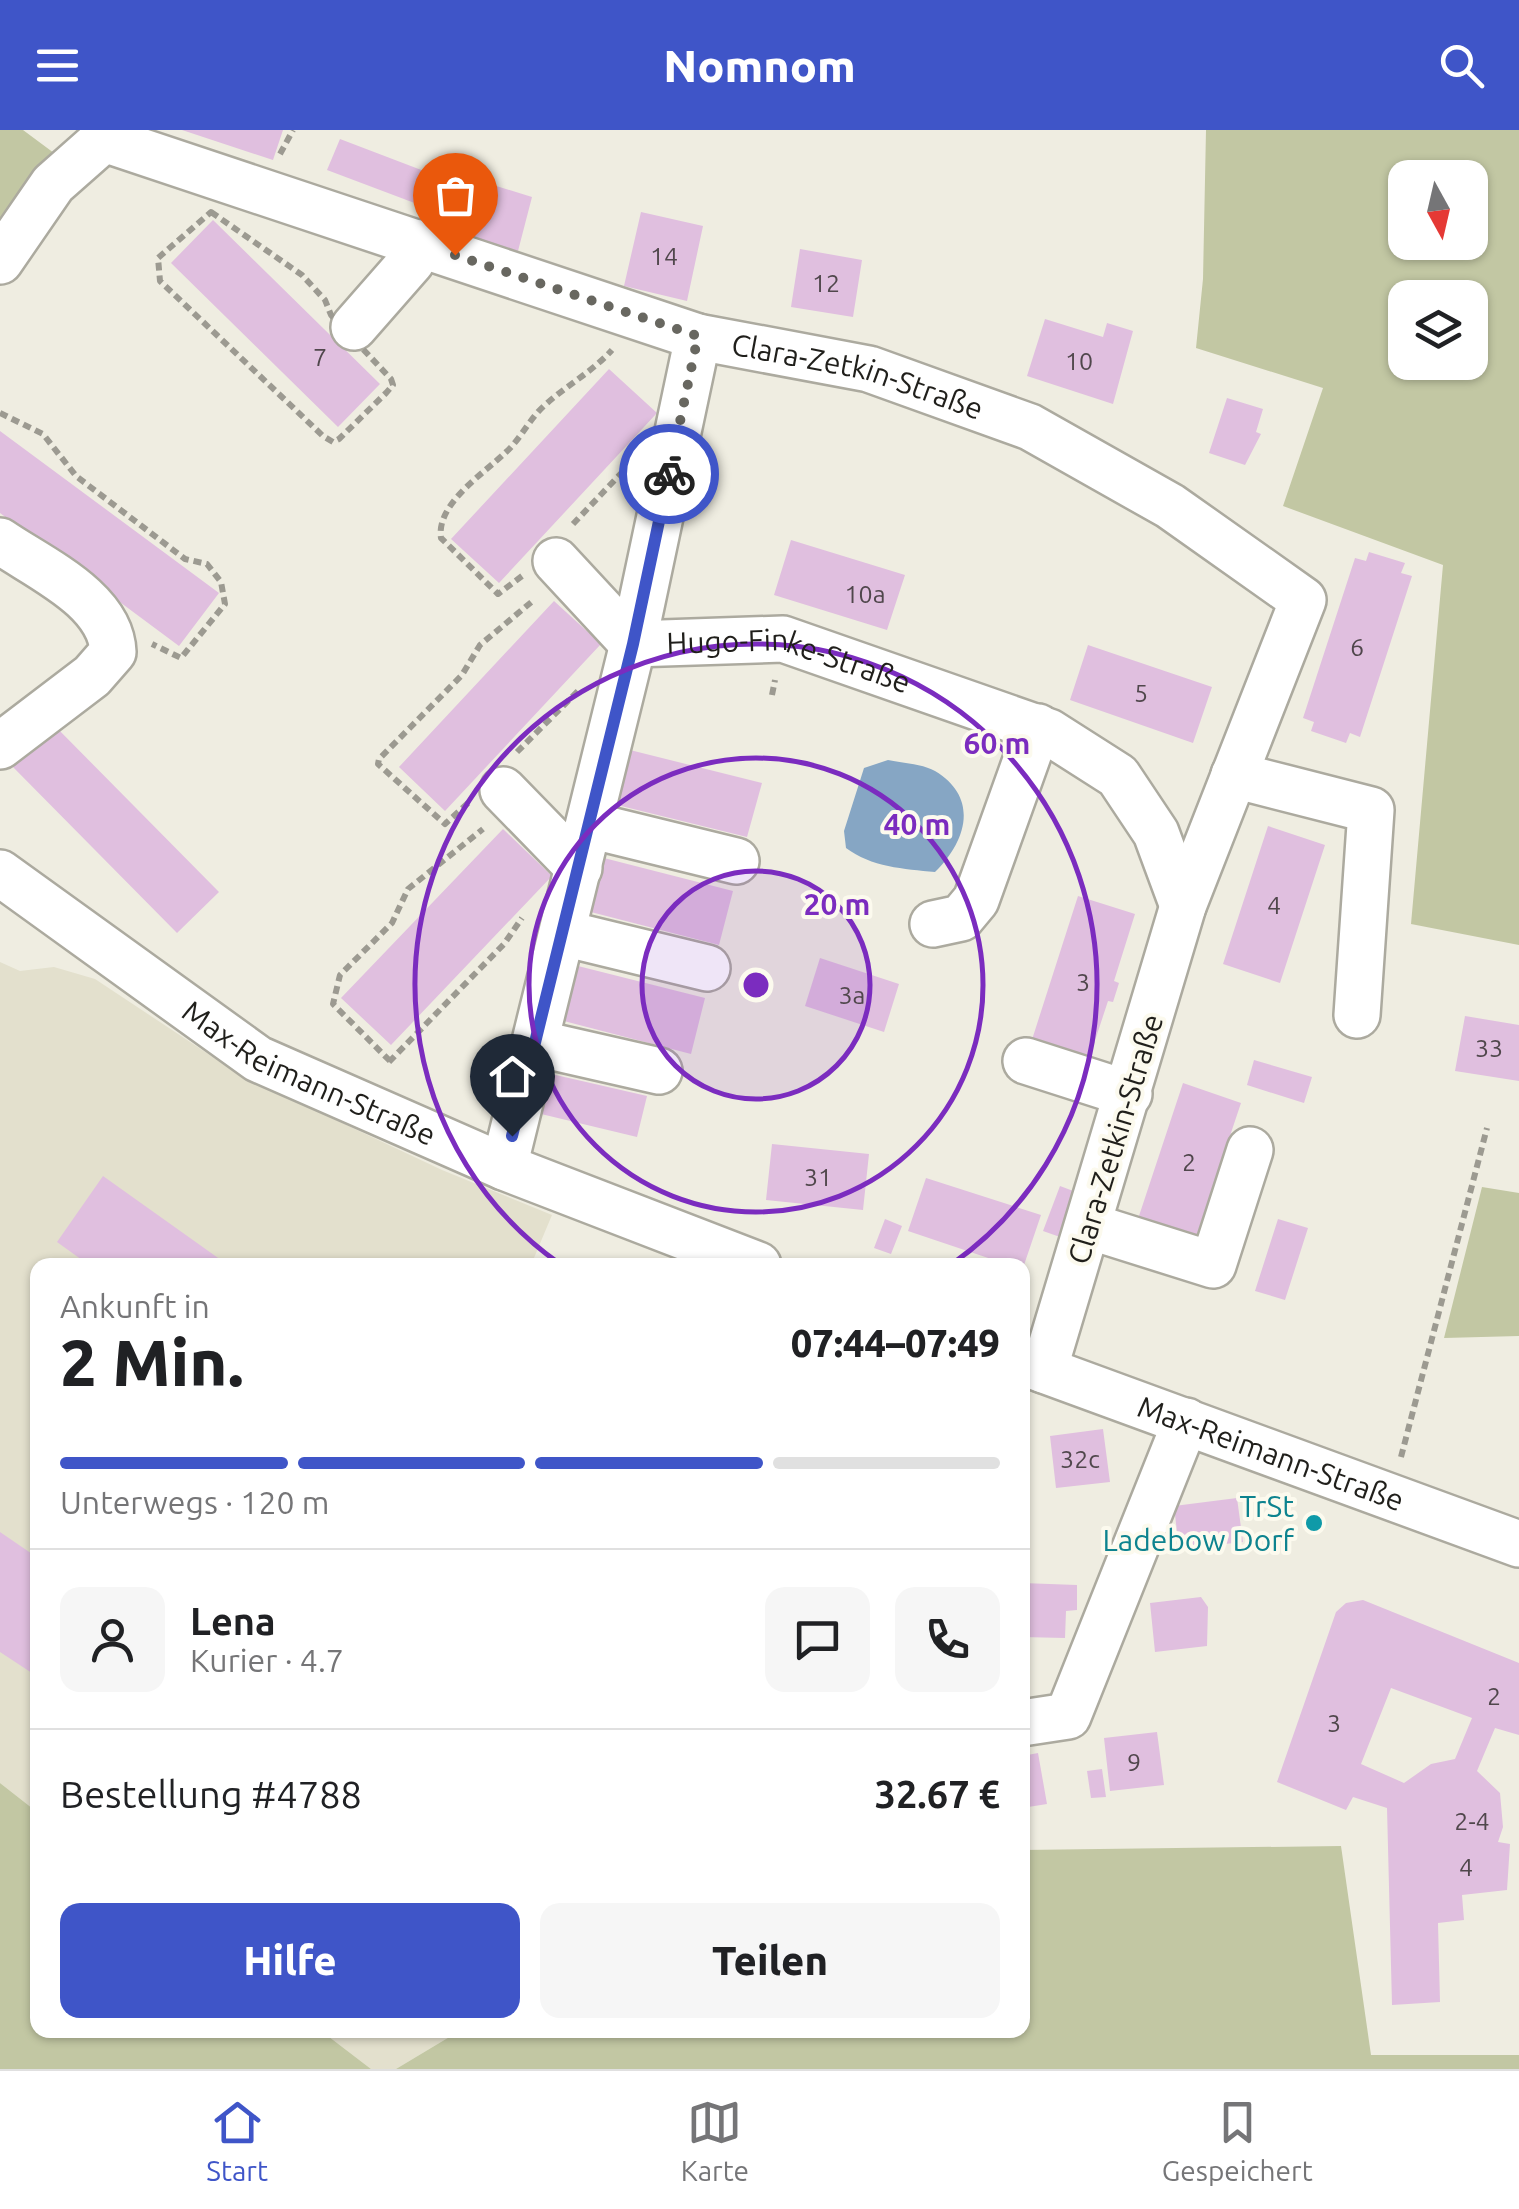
<!DOCTYPE html>
<html lang="de">
<head>
<meta charset="utf-8">
<style>
  body { margin:0; font-family:Ubuntu,sans-serif; background:#f6f6f6; color:#202124; height:100vh; display:flex; flex-direction:column; font-size:38px; white-space:nowrap }
  * { box-sizing:border-box; margin:0 }
  p { font-size:32px; color:#757577 }
  .icon { flex:none; width:55px; height:55px; fill:none; stroke:currentColor; stroke-width:2; stroke-linecap:round; stroke-linejoin:round }
  .map { position:relative; flex:1; overflow:hidden }
  .panel { position:absolute; left:30px; top:1128px; width:1000px; height:780px; display:flex; flex-direction:column; background:#fff; border-radius:20px; box-shadow:0 2px 8px #0004 }
  .panel>* { flex:none }
  .needle { width:65px; rotate:172deg }
  .buttons { position:absolute; left:1388px; top:30px; display:grid; gap:20px }
  .buttons a { display:grid; place-items:center; width:100px; height:100px; border-radius:20px; background:#fff; box-shadow:0 2px 8px #0004; font-size:50px }
  .pin { position:absolute; display:grid; place-items:center; width:85px; height:85px; color:#fff; margin:-102px -42px; border-radius:50% 50% 50% 0; rotate:-45deg; box-shadow:0 0 10px #0007 }
  .pin .icon { rotate:45deg }
  .courier { position:absolute; display:grid; place-items:center; width:100px; height:100px; margin:-50px; border:8px solid #3f55c8; border-radius:50%; background:#fff; color:#222; box-shadow:0 2px 12px #0007 }
  .summary em { font-style:normal; font-weight:800 }
  .summary div { display:flex; flex-direction:column-reverse }
  .summary { display:flex; align-items:center; justify-content:space-between; height:170px; padding:0 30px }
  h1 { font-size:65px; font-weight:800; line-height:75px }
  .bar { display:grid; grid-template-columns:repeat(4,1fr); gap:15px 10px; align-content:center; height:120px; padding:0 30px }
  .bar i { height:12px; border-radius:8px; background:#e0e0e0 }
  .bar .active { background:#3f55c8 }
  .bar p { grid-column:span 4 }
  .line { display:flex; align-items:center; gap:25px; padding:0 30px; border-top:2px solid #e0e0e0 }
  .line div { flex:1 }
  .round { display:grid; place-items:center; flex:none; width:105px; height:105px; border-radius:20px; background:#f6f6f6 }
  .button { display:flex; gap:20px; margin-top:auto; padding:20px 30px }
  .button a { flex:1; height:115px; border-radius:20px; background:#3f55c8; color:#fff; font-size:40px; font-weight:800; line-height:115px; text-align:center }
  .button a+a { background:#f6f6f6; color:#202124 }
  header { display:flex; justify-content:space-between; align-items:center; height:130px; padding:0 30px; background:#3f55c8; color:#fff; font-size:45px; font-weight:800 }
  .tab-bar { display:flex; justify-content:space-around; align-items:center; height:140px; border-top:2px solid #e0e0e0; background:#fff; font-size:28px; color:#757577 }
  .tab-bar a { display:grid; justify-items:center; gap:5px }
  .tab-bar .active { color:#3f55c8 }
  .map>svg:first-child { display:block }
  .built { fill:#e3e0cd }
  .green { fill:#c2c7a3; fill-rule:evenodd }
  .water { fill:#86a6c4 }
  .building { fill:#e0bfdf; fill-rule:evenodd }
  .lines { fill:none; stroke-linecap:round; stroke-linejoin:round }
  .minor-casing { stroke:#acaa9f; stroke-width:50 }
  .path { stroke:#9c9a91; stroke-width:6; stroke-dasharray:8 5; stroke-linecap:butt }
  .minor { stroke:#fff; stroke-width:45 }
  .done { stroke:#686760; stroke-width:10; stroke-dasharray:0 18 }
  .route { stroke:#3f55c8; stroke-width:12 }
  .ring { fill:none; stroke:#7b2cbf; stroke-width:5 }
  .culture-dot { fill:#0f9aa8; stroke:#fcfaee; stroke-width:4 }
  .labels { text-anchor:middle; dominant-baseline:central; stroke-width:8; stroke-linejoin:round; paint-order:stroke }
  .number-label { font-size:25px; fill:#50474c }
  .street-label { font-size:30px; fill:#201f1b; stroke:#fcfaee }
  .culture-label { font-size:30px; fill:#0d838f; stroke:#fcfaee; text-anchor:end }
  .centre { fill:#7b2cbf; stroke:#fcfaee; stroke-width:5 }
  .ring-label { font-size:30px; text-anchor:middle; font-weight:bold; fill:#7b2cbf; stroke:#fcfaee; stroke-width:8; stroke-linejoin:round; paint-order:stroke }
</style>
</head>
<body>
<header><svg class="icon" aria-label="menu" viewBox="0 0 24 24"><path d="M4 6h16M4 12h16M4 18h16"/></svg>Nomnom<svg class="icon" aria-label="search" viewBox="0 0 24 24"><circle cx="10" cy="10" r="6"/><path d="M15 15l6 6"/></svg></header>
<div class="map">
<svg width="1519" height="1939" viewBox="0 0 1519 1939">
  <rect width="100%" height="100%" fill="#efede1"/>
  <path class="built" d="M 0,832 L 20,841 L 54,837 L 95,849 L 240,945 L 442,1040 L 552,1085 L 531,1135 L 38,1135 L 37,1682 L 0,1653 Z
    M 320,1900 L 461,1900 L 396,1939 L 371,1939 Z"/>
  <path class="green" d="M 0,0 L 23,0 L 58,26 L 0,105 Z
    M 1206,0 L 1519,0 L 1519,815 L 1411,794 L 1443,435 L 1283,376 L 1323,258 L 1196,218 L 1203,149 ZM 1405,48 L 1470,48 L 1470,112 L 1405,112 ZM 1405,168 L 1470,168 L 1470,232 L 1405,232 Z
    M 1482,1057 L 1519,1063 L 1519,1206 L 1444,1208 Z
    M 0,1653 L 37,1682 L 38,1900 L 320,1900 L 371,1939 L 0,1939 Z
    M 1341,1716 L 1371,1925 L 1519,1925 L 1519,1939 L 396,1939 L 461,1900 L 1022,1900 L 1023,1720 Z"/>
  <path class="water" d="M 888,630 C 902,633 923,634 935,641 C 980,668 966,712 935,742 C 904,739 871,737 846,718 L 844,701 L 864,638 Z"/>
  <path class="building" d="M 182,0 L 283,0 L 273,30 Z
    M 340,9 L 458,54 L 461,45 L 532,67 L 518,121 L 446,99 L 449,86 L 327,40 Z
    M 641,82 L 703,96 L 687,171 L 624,156 Z
    M 213,90 L 380,254 L 338,297 L 171,133 Z
    M 800,119 L 862,130 L 853,187 L 791,177 Z
    M 1045,189 L 1103,207 L 1107,193 L 1133,201 L 1113,274 L 1027,246 Z
    M 609,239 L 657,283 L 499,453 L 451,409 Z
    M 1227,268 L 1263,279 L 1256,302 L 1261,304 L 1245,335 L 1209,323 Z
    M 0,301 L 219,463 L 179,516 L 0,383 Z
    M 791,410 L 905,445 L 887,500 L 774,465 Z
    M 1369,422 L 1405,433 L 1401,443 L 1412,446 L 1360,607 L 1350,603 L 1346,613 L 1311,601 L 1314,592 L 1303,588 L 1355,428 L 1366,431 Z
    M 554,471 L 601,514 L 445,681 L 399,637 Z
    M 1088,515 L 1212,557 L 1193,613 L 1070,570 Z
    M 52,593 L 219,762 L 177,803 L 10,634 Z
    M 626,619 L 762,653 L 747,707 L 613,674 Z
    M 1268,696 L 1325,715 L 1280,853 L 1223,834 Z
    M 503,699 L 552,746 L 391,915 L 341,868 Z
    M 600,727 L 733,761 L 719,815 L 587,781 Z
    M 1078,766 L 1135,784 L 1114,851 L 1119,853 L 1113,872 L 1108,871 L 1086,938 L 1029,919 Z
    M 820,828 L 899,854 L 884,902 L 805,876 Z
    M 574,835 L 705,868 L 691,924 L 560,890 Z
    M 1465,886 L 1519,895 L 1519,951 L 1455,941 Z
    M 1254,930 L 1312,947 L 1304,973 L 1247,955 Z
    M 547,943 L 647,966 L 637,1007 L 537,983 Z
    M 1183,953 L 1241,973 L 1195,1110 L 1137,1092 Z
    M 772,1014 L 869,1024 L 863,1080 L 766,1070 Z
    M 103,1046 L 228,1135 L 89,1135 L 57,1112 Z
    M 926,1048 L 1041,1085 L 1024,1135 L 1009,1135 L 908,1101 Z
    M 1060,1056 L 1076,1062 L 1060,1107 L 1043,1101 Z
    M 885,1089 L 902,1096 L 891,1124 L 874,1118 Z
    M 1278,1089 L 1308,1098 L 1285,1170 L 1255,1161 Z
    M 1103,1299 L 1110,1352 L 1056,1358 L 1050,1306 Z
    M 1237,1368 L 1243,1412 L 1179,1419 L 1174,1376 Z
    M 0,1402 L 38,1428 L 38,1547 L 0,1522 Z
    M 1022,1453 L 1077,1455 L 1077,1480 L 1066,1481 L 1065,1508 L 1022,1507 Z
    M 1201,1467 L 1208,1477 L 1207,1516 L 1155,1522 L 1150,1473 Z
    M 1363,1470 L 1519,1533 L 1519,1605 L 1495,1598 L 1477,1641 L 1500,1663 L 1503,1697 L 1498,1712 L 1510,1714 L 1507,1760 L 1462,1765 L 1464,1790 L 1438,1793 L 1440,1872 L 1392,1875 L 1387,1678 L 1353,1667 L 1346,1680 L 1277,1652 L 1336,1482 L 1346,1473 ZM 1391,1558 L 1472,1588 L 1455,1629 L 1431,1634 L 1404,1653 L 1361,1634 Z
    M 1157,1602 L 1164,1655 L 1110,1661 L 1104,1608 Z
    M 1038,1623 L 1047,1674 L 1022,1678 L 1022,1626 Z
    M 1102,1639 L 1106,1667 L 1091,1668 L 1087,1641 Z"/>
  <g class="lines">
    <defs>
      <g id="minor">
        <path id="s1" d="M 0,131 L 53,54 L 104,9 L 698,207 L 869,239 L 1030,297 L 1170,376 L 1303,470 L 1183,776 L 1044,1240"/>
        <path d="M 354,197 L 411,132 L 420,113"/>
        <path d="M 0,411 C 39,438 111,469 113,522 L 92,546 L 0,616"/>
        <path id="s2" d="M 556,431 L 633,514 L 783,509 L 1049,602 L 1118,646 L 1156,703 L 1183,776"/>
        <path d="M 1234,645 L 1371,680 L 1357,885"/>
        <path d="M 503,660 L 579,738"/>
        <path d="M 589,695 L 736,731"/>
        <path id="s3" d="M 0,743 L 258,929 L 504,1037 L 758,1135"/>
        <path d="M 933,794 L 961,788 L 976,770 L 1038,597"/>
        <path d="M 563,803 L 707,838"/>
        <path d="M 536,913 L 659,941"/>
        <path d="M 1026,931 L 1129,964"/>
        <path d="M 504,1037 L 633,514 L 698,207"/>
        <path d="M 1089,1096 L 1213,1135 L 1250,1020"/>
        <path id="s4" d="M 1022,1232 L 1519,1414"/>
        <path d="M 1022,1593 L 1068,1586 L 1186,1291"/>
      </g>
    </defs>
    <use href="#minor" class="minor-casing"/>
    <path class="path" d="M 280,24 L 293,0
      M 211,82 L 302,145 L 325,170 L 331,185 L 391,249 L 393,255 L 386,263 L 339,309 L 333,312 L 323,306 L 160,151 L 158,128 Z
      M 0,283 L 43,304 L 76,346 L 185,429 L 207,434 L 221,452 L 225,474 L 181,528 L 152,514
      M 573,394 L 630,334
      M 522,446 L 498,464 L 441,408 C 436,374 483,344 505,323 C 521,309 529,289 545,275 C 567,255 592,242 612,220
      M 772,565 L 775,550
      M 517,622 L 579,560
      M 468,673 L 445,694 L 378,634 L 379,629 L 462,545 L 480,515 L 535,469
      M 390,931 L 333,874 L 340,845 L 392,793 L 408,759 L 483,699
      M 389,932 L 504,814 L 522,788
      M 1401,1327 L 1487,998"/>
    <use href="#minor" class="minor"/>
  </g>
  <g class="lines">
    <path class="done" d="M 455,125 L 698,206 L 669,344"/>
    <path class="route" d="M 512,1006 L 633,514 L 669,344"/>
  </g>
  <circle cx="756" cy="855" r="114" fill="#7b2cbf" fill-opacity=".12"/>
  <g class="ring">
    <circle cx="756" cy="855" r="114"/>
    <circle cx="756" cy="855" r="227"/>
    <path d="M560 1134A341 341 0 1 1 952 1134"/>
  </g>
  <circle class="culture-dot" cx="1314" cy="1393" r="10"/>
  <g class="labels">
    <g class="number-label">
      <text x="664" y="126">14</text>
      <text x="826" y="153">12</text>
      <text x="320" y="227">7</text>
      <text x="1079" y="231">10</text>
      <text x="865" y="464">10a</text>
      <text x="1357" y="517">6</text>
      <text x="1141" y="563">5</text>
      <text x="1274" y="775">4</text>
      <text x="1083" y="852">3</text>
      <text x="852" y="865">3a</text>
      <text x="1489" y="918">33</text>
      <text x="1189" y="1032">2</text>
      <text x="818" y="1047">31</text>
      <text x="1080" y="1329">32c</text>
      <text x="1494" y="1566">2</text>
      <text x="1334" y="1593">3</text>
      <text x="1134" y="1632">9</text>
      <text x="1472" y="1691">2-4</text>
      <text x="1466" y="1737">4</text>
    </g>
    <g class="street-label">
      <text stroke="none"><textPath href="#s1" startOffset="952">Clara-Zetkin-Straße</textPath></text>
      <text stroke="none"><textPath href="#s2" startOffset="272">Hugo-Finke-Straße</textPath></text>
      <text stroke="none"><textPath href="#s3" startOffset="370">Max-Reimann-Straße</textPath></text>
      <text transform="translate(1115 1009) rotate(-73)">Clara-Zetkin-Straße</text>
      <text stroke="none"><textPath href="#s4" startOffset="265">Max-Reimann-Straße</textPath></text>
    </g>
    <g class="culture-label">
      <text x="1294" y="1376">TrSt<tspan x="1294" dy="34">Ladebow Dorf</tspan></text>
    </g>
  </g>
  <circle cx="756" cy="855" r="15" class="centre"/>
  <g class="ring-label">
    <text x="997" y="624">60 m</text>
    <text x="917" y="705">40 m</text>
    <text x="837" y="785">20 m</text>
  </g>
</svg>
<div class="buttons">
<a><svg class="needle" viewBox="-14 -14 28 28"><path d="M0-13l5 13h-10z" fill="#e53935"/><path d="M0 13l5-13h-10z" fill="#757577"/></svg></a>
<a><svg class="icon" aria-label="layers" viewBox="0 0 24 24"><path d="M12 4l9 5-9 5-9-5zM3 14l9 5 9-5"/></svg></a>
</div>
<div class="pin" style="left:455px;top:125px;background:#ea580c"><svg class="icon" aria-label="bag" viewBox="0 0 24 24"><path d="M5 8h14l-1 12H6zM9 8a3 3 0 0 1 6 0"/></svg></div>
<div class="pin" style="left:512px;top:1006px;background:#1f2937"><svg class="icon" aria-label="home" viewBox="0 0 24 24"><path d="M3 11l9-7 9 7M6 9v11h12V9"/></svg></div>
<div class="courier" style="left:669px;top:344px"><svg class="icon" aria-label="bike" viewBox="0 0 24 24"><circle cx="6" cy="16" r="4"/><circle cx="18" cy="16" r="4"/><path d="M6 16l4-8h5l3 8M10 8l3 8H6M13 5h3"/></svg></div>
<section class="panel">
<div class="summary"><div><h1>2 Min.</h1><p>Ankunft in</p></div><em>07:44–07:49</em></div>
<div class="bar"><i class="active"></i><i class="active"></i><i class="active"></i><i></i><p>Unterwegs · 120 m</p></div>
<div class="line" style="height:180px"><a class="round"><svg class="icon" aria-label="person" viewBox="0 0 24 24"><circle cx="12" cy="8" r="4"/><path d="M4 21q1-7 8-7t8 7"/></svg></a><div><b>Lena</b><p>Kurier · 4.7</p></div><a class="round"><svg class="icon" aria-label="chat" viewBox="0 0 24 24"><path d="M4 5h16v11H9l-5 4z"/></svg></a><a class="round"><svg class="icon" aria-label="phone" viewBox="0 0 24 24"><path d="M5 4h4l2 5-3 2q2 4 5 5l2-3 5 2v4C11 20 4 13 5 4z"/></svg></a></div>
<div class="line" style="height:130px"><div>Bestellung #4788</div><b>32.67 €</b></div>
<div class="button"><a>Hilfe</a><a>Teilen</a></div>
</section>
</div>
<nav class="tab-bar">
<a class="active"><svg class="icon" aria-label="home" viewBox="0 0 24 24"><path d="M3 11l9-7 9 7M6 9v11h12V9"/></svg>Start</a>
<a><svg class="icon" aria-label="map" viewBox="0 0 24 24"><path d="M3 6l6-2 6 2 6-2v14l-6 2-6-2-6 2zM9 4v14M15 6v14"/></svg>Karte</a>
<a><svg class="icon" aria-label="saved" viewBox="0 0 24 24"><path d="M7 4h10v16l-5-4-5 4z"/></svg>Gespeichert</a>
</nav>
</body>
</html>
